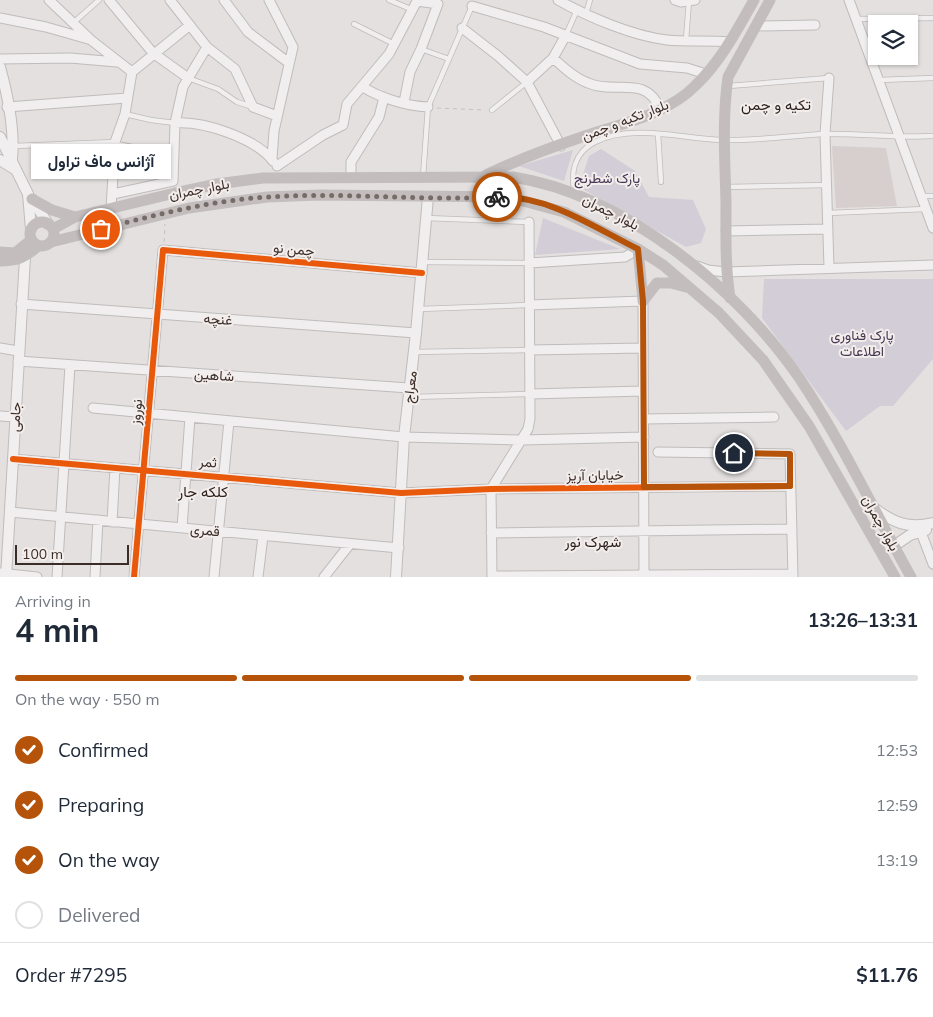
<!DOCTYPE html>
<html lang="en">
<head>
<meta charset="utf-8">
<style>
  body { margin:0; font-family:Mulish,Vazirmatn,sans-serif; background:#f6f6f7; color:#1f2937; height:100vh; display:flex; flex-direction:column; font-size:19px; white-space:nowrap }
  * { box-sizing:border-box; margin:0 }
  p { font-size:16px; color:#747a83 }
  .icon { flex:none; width:28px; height:28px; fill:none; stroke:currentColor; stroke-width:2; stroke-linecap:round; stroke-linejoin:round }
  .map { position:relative; height:577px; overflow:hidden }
  .side { display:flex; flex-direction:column; background:#fff; flex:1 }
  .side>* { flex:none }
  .tools { position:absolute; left:868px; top:15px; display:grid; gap:10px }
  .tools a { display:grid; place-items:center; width:50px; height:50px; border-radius:0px; background:#fff; box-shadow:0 1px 4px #0004; font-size:25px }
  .scale { position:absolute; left:15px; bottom:12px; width:114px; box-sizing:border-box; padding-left:5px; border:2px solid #3a2d28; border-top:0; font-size:14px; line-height:18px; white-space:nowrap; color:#3a2d28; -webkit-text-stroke:4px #f3edeb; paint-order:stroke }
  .pin { position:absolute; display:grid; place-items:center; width:42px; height:42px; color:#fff; margin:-21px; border:2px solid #fff; border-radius:50%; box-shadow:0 1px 5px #0007 }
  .courier { position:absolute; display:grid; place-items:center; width:50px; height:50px; margin:-25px; border:4px solid #b45309; border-radius:50%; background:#fff; color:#222; box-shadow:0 1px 6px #0007 }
  .bubble { position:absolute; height:35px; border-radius:0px; background:#fff; box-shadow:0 1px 4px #0004; font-size:16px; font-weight:700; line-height:35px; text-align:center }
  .head em { font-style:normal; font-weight:700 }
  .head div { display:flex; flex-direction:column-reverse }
  .head { display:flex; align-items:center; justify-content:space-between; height:85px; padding:0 15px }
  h1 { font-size:32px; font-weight:700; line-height:38px }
  .bar { display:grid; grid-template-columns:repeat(4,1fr); gap:8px 5px; align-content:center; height:60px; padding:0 15px }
  .bar i { height:6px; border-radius:4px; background:#e0e1e3 }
  .bar .current { background:#b45309 }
  .bar p { grid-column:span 4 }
  .line { display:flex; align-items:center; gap:12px; padding:0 15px; border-top:1px solid #e0e1e3 }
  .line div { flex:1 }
  ol { padding:0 15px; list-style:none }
  li { display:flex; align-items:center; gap:15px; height:55px }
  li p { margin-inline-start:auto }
  li .icon { padding:5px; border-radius:50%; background:#b45309; color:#fff; stroke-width:4 }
  li:last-child { color:#747a83 }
  li i { width:28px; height:28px; border:2px solid #e0e1e3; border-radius:50% }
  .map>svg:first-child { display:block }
  .built { fill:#d6cfcd }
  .green { fill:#d2cdd6 }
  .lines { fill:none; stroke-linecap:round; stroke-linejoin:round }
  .service-casing { stroke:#bfbcbb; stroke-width:6 }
  .minor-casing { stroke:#bfbcbb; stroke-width:11 }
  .tertiary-casing { stroke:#bfbcbb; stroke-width:12 }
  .path { stroke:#c4c1bf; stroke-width:1; stroke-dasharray:4 4; stroke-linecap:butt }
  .service { stroke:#f0eeee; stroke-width:4.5 }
  .minor { stroke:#f0eeee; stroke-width:9 }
  .tertiary { stroke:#f0eeee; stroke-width:10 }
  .secondary { stroke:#c3bebd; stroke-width:11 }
  .cycleway-casing { stroke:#f3edeb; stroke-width:9 }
  .cycleway { stroke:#e8590c; stroke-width:6 }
  .done { stroke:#756c68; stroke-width:5; stroke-dasharray:0 9 }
  .route { stroke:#b45309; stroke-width:6 }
  .labels { text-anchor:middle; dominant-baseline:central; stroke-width:4; stroke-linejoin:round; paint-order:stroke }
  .street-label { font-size:14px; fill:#3a2d28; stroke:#f3edeb }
  .park-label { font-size:14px; fill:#443754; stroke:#f3edeb }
  .neighbourhood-label { font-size:15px; fill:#2a1f1a; stroke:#f3edeb }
</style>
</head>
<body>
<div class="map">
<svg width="933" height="577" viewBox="0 0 933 577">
  <rect width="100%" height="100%" fill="#e3e0df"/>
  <path class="built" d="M 832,146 L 886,148 L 897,206 L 836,208 Z"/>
  <path class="green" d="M 601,149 L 635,171 L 649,197 L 693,200 L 706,229 L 701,243 L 686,247 L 579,187 L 589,156 Z
    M 573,150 L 564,181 L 519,166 Z
    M 543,218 L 620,249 L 535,255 Z
    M 764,279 L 933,279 L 933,359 L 893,406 L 880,406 L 846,431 L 762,318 Z"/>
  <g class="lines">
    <defs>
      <path id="service" d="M 389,0 L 413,10
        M 586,14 L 590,0
        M 857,19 L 933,18
        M 72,24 L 99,0
        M 354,24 L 394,44
        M 566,35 L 577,10
        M 686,40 L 689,1
        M 421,49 L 449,59
        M 188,78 L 218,89 L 237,102 L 253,107
        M 879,80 L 933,78
        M 728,86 L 829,78
        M 492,110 L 527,82
        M 125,114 L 151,120 L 175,123
        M 658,134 L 661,182
        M 14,146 L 115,142
        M 423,177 L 428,107 L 472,6
        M 726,187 L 827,185
        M 575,194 C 570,173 574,153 595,142 C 633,123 682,139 723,140 C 756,141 790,136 822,134 C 859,133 896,138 933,136
        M 922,196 L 933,196
        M 828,213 L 926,209
        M 426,218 L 529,222
        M 423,262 L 529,263
        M 419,309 L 529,305
        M 414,352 L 530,350
        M 409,397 L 530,394"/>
      <path id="minor" d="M 49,0 L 91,40 L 132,72
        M 109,0 L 153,53 L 188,78
        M 170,0 L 207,47 L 235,69 L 253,107 L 277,116
        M 224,0 L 248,32 L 289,63
        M 269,0 L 293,47 L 274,131 L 272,159
        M 558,0 C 588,17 633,36 667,40 C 687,42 709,40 729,42
        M 675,0 L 681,2 L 695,0
        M 849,0 L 933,228
        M 472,6 L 544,27 L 640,64 L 687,68 L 706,74
        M 0,18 L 46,27 L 88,39
        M 756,26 L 815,25
        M 462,28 L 498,56 L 527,82 L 561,146
        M 553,58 C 564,68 575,78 588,83 C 616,95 646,74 660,109
        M 0,59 L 70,58 L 117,62
        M 829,78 L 825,134 L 829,268
        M 527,82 L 553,58 L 566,35
        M 363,87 C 380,98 407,106 428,107
        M 7,107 L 127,98
        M 175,123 C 204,121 255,138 273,161
        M 115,146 L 149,153
        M 277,166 L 323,135 L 343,125 L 347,104 L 389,54 L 417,1 L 438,4 L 421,49 L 410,72 L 404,102
        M 351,177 L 351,162 L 379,117 L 384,97
        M 113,194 L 173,181 L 175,123 L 183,87 L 207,47
        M 111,208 L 115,142 L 125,114 L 132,72 L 190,25
        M 726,231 L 828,229
        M 529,263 L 625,257 L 638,249
        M 697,266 L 708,270 L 726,272 L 933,265
        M 21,304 L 416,333
        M 529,305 L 643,301 L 644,577
        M 0,348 L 18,351
        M 530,350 L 643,348
        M 18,361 L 409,388
        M 530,394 L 643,391
        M 93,408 L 404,437 L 522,440 L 644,437
        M 0,416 L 15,417
        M 644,419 L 774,417
        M 658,452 L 790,454 L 793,577
        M 13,459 L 401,493 L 491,489 L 790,486
        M 10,512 L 399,548
        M 112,522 L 115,468
        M 919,527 L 933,564
        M 182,528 L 190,417
        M 491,533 L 792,529
        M 0,573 L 37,577
        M 492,576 L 793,574
        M 57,577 L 70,365
        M 95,577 L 98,520
        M 134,577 L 163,250 L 422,273
        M 214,577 L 229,421
        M 258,577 L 263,536
        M 324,577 L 350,544
        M 492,577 L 491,489 L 528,429 L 530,419 L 529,222"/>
      <path id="tertiary" d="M 0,67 C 8,96 15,129 12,159
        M 0,137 L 28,194 L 31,229
        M 0,160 L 16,170
        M 32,199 L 48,224
        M 874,508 C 894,523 908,529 933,523
        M 894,546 L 910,535 L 926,530
        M 6,577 L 25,258
        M 396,577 L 404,437 L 416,333 L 428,197"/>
    </defs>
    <use href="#service" class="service-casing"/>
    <use href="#minor" class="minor-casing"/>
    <use href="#tertiary" class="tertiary-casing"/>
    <path class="path" d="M 437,108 L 485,110
      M 164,242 L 165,224"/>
    <use href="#service" class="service"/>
    <use href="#minor" class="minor"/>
    <use href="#tertiary" class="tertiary"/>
    <path class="secondary" d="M 486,175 C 517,160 549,148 582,137 C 620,124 667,115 696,85 C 721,61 737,30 754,0
      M 32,199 L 52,210 L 75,217
      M30 234a12 12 0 1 1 24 0a12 12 0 1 1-24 0Z
      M 53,229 L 75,217 L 175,193 L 217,184 L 263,178 L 513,177 C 623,194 739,289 800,379 C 842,442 874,511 911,577
      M 51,242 L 189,208 L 267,197 L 320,195 L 509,197 L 564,212 L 638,249 L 663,265 L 719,313 L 763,360 L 809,426 L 895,577
      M 638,249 L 643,301
      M 0,252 L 15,253 L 31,240
      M 0,261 C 17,261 26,257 38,246
      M 730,298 C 725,266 726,235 726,203 C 725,161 722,119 728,77 L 770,0
      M 643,301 L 657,283 L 671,283 L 686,287"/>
    <defs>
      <path id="cycleway" d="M 13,459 L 401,493 L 491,489 L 790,486
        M 134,577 L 163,250 L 422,273"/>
    </defs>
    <use href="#cycleway" class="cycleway-casing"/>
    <use href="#cycleway" class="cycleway"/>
  </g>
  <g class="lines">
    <path class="done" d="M 101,229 C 155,215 212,200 269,197 C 345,192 421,201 497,197"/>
    <path class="route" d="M 497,197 C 548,195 595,228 638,249 L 643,301 L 644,487 L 790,486 L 790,454 L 734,453"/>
  </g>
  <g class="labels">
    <g class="street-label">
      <text transform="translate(625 120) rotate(-21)">بلوار تکیه و چمن</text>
      <text transform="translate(199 189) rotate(-11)">بلوار چمران</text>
      <text transform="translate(611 212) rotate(27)">بلوار چمران</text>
      <text transform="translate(294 249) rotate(5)">چمن نو</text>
      <text transform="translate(218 319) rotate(4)">غنچه</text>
      <text transform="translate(214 375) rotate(4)">شاهین</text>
      <text transform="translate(410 387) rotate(-83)">معراج</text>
      <text transform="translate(136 412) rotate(-85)">نوروز</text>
      <text transform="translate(15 417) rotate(-87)">جامی</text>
      <text transform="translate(208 462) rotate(4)">ثمر</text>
      <text transform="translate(595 475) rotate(-1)">خیابان آریز</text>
      <text transform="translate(881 523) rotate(61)">بلوار چمران</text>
      <text transform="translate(205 530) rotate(5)">قمری</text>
    </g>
    <g class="park-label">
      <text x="607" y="178">پارک شطرنج</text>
      <text x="862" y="335">پارک فناوری<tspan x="862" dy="16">اطلاعات</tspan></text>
    </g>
    <g class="neighbourhood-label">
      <text x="776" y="104">تکیه و چمن</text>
      <text x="203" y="491">کلکه جار</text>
      <text x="593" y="541">شهرک نور</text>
    </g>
  </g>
</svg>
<div class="tools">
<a><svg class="icon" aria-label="layers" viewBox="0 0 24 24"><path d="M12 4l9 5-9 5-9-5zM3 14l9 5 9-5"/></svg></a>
</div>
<div class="scale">100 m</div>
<div class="pin" style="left:101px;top:229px;background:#ea580c"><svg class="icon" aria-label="bag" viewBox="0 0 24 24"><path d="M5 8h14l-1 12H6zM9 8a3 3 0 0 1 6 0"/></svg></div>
<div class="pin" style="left:734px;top:453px;background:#1f2937"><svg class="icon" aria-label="home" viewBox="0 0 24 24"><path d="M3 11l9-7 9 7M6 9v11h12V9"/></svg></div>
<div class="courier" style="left:497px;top:197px"><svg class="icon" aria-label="bike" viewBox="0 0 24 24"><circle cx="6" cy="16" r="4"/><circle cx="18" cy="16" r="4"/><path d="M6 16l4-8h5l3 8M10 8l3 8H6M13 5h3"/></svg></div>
<div class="bubble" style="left:31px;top:144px;width:140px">آژانس ماف تراول</div>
</div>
<section class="side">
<div class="head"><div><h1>4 min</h1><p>Arriving in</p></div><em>13:26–13:31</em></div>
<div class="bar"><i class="current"></i><i class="current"></i><i class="current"></i><i></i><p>On the way · 550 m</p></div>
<ol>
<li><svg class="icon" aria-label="check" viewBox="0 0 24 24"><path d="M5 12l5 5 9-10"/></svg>Confirmed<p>12:53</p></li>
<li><svg class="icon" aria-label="check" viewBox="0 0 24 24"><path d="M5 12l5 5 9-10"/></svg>Preparing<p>12:59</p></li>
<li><svg class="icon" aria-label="check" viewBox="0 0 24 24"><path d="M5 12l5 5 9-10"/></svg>On the way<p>13:19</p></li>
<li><i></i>Delivered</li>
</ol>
<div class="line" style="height:65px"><div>Order #7295</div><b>$11.76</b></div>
</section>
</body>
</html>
